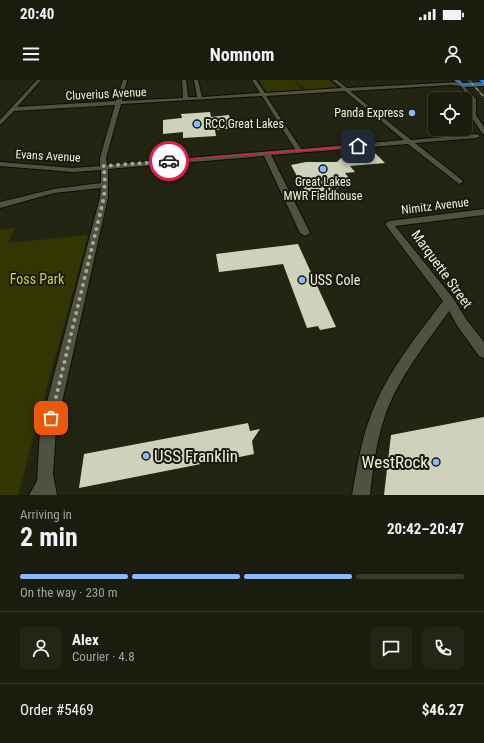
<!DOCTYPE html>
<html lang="en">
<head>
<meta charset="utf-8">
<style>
  body { margin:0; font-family:"Roboto Condensed",sans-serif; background:#232517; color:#f1f3f6; height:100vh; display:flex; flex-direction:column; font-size:15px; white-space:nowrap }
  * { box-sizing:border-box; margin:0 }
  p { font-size:13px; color:#9fa19e }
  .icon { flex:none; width:22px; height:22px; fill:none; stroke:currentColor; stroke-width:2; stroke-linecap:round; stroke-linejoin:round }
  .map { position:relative; height:415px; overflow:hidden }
  .drawer { display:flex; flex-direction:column; background:#1a1c0e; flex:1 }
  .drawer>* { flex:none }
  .tools { position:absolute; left:428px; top:12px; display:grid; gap:8px }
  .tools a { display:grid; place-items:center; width:44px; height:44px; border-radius:6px; background:#1a1c0e; box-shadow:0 4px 16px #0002,0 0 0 1px #383a2e; font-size:20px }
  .pin { position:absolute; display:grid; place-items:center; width:34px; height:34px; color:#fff; margin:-17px; border-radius:8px; box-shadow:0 2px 6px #0006 }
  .courier { position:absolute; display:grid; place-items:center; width:40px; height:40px; margin:-20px; border:3px solid #e11d48; border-radius:50%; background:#fff; color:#222; box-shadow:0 1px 5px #0007 }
  .summary em { font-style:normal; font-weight:700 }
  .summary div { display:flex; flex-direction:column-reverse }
  .summary { display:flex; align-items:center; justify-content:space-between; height:68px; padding:0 20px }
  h1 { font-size:26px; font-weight:700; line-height:30px }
  .bar { display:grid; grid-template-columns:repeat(4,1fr); gap:6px 4px; align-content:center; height:48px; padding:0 20px }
  .bar i { height:5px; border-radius:3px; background:#383a2e }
  .bar .selected { background:#87bbfb }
  .bar p { grid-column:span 4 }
  .line { display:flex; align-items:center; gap:10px; padding:0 20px; border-top:1px solid #383a2e }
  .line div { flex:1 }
  .round { display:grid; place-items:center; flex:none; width:42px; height:42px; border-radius:6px; background:#232517 }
  .status { display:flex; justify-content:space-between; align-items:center; height:28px; padding:0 20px; background:#1a1c0e; direction:ltr }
  .status svg { height:11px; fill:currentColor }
  header { display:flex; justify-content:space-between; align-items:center; height:52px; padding:0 20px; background:#1a1c0e; font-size:18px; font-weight:700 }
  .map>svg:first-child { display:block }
  .green { fill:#333603 }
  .building { fill:#cfd2bb }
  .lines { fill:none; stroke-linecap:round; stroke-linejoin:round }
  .minor-casing { stroke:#0d0e01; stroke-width:2 }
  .major-casing { stroke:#0d0e01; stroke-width:2 }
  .highway-casing { stroke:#0d0e01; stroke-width:2 }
  .minor { fill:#4f523e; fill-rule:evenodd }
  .major { fill:#3e6f9f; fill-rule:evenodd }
  .highway { fill:#3283df; fill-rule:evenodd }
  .rail-casing { stroke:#939586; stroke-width:1.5 }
  .rail { stroke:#1a1b0a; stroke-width:1; stroke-dasharray:3.5; stroke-linecap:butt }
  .route { fill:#e11d48 }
  .done { stroke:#a7a99b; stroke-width:4; stroke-dasharray:0 7.2 }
  .poi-dot { fill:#87bbfb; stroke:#1a1b0a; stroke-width:1.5 }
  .labels { text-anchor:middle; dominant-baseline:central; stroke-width:4; stroke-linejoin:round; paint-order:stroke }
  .far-street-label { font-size:12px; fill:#eef0e4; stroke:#1a1b0a }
  .far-poi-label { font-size:12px; fill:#eef0e4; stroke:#1a1b0a; text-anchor:end }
  .street-label { font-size:14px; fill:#eef0e4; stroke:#1a1b0a }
  .park-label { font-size:14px; fill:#c9d24c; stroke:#1a1b0a }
  .poi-label { font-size:14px; fill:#eef0e4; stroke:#1a1b0a; text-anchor:start }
  .near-poi-label { font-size:17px; fill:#eef0e4; stroke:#1a1b0a; text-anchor:start }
</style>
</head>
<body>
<div class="status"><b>20:40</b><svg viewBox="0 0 49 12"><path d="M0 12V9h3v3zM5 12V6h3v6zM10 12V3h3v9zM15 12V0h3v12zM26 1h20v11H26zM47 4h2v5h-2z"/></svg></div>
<header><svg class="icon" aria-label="menu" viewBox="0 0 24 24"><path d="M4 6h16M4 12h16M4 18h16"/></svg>Nomnom<svg class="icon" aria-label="person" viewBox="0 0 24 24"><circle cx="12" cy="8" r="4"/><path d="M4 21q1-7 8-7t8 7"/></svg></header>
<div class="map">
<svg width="484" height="415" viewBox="0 0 484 415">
  <rect width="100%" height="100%" fill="#232513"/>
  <path class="green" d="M 259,0 L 294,0 L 303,10 L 267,12 Z
    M 296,0 L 329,0 L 338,8 L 306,10 Z
    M 15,148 L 8,163 L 88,155 L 18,415 L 0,415 L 0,150 Z"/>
  <path class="building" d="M 210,32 L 211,37 L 229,35 L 233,48 L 215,50 L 216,56 L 183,58 L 183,52 L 163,54 L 163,40 L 182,38 L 181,34 Z
    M 373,71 L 385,83 L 350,86 L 355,92 L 345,93 L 352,102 L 339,103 L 342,107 L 326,112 L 305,111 L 291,85 L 306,82 L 337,82 L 341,78 L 358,77 L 355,72 Z
    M 298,164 L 336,247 L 320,250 L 318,246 L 307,248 L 283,184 L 219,192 L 216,174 Z
    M 484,337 L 484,415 L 384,415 L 391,355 Z
    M 248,343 L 250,351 L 260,349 L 252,361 L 254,374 L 215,382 L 215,375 L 201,378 L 201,384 L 79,408 L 84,374 Z"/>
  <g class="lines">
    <defs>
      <path id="minor" d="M 37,0 L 41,0 L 17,27 L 116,21 L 123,0 L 127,0 L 122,21 L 183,18 L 182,0 L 186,0 L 188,17 L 197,17 L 194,0 L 198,0 L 202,17 L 260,13 L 252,0 L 256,0 L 265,13 L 342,8 L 332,0 L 337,0 L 347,8 L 460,2 L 476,19 L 476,35 L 484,47 L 484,54 L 482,53 L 470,35 L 470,19 L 461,6 L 451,5 L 350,11 L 411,60 L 477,54 L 480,56 L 477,58 L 415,63 L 462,100 L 463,102 L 459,104 L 408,64 L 271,75 L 310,153 L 305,156 L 300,153 L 264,76 L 108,89 L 108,117 L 56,349 L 53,394 L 57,415 L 29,415 L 37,401 L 40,349 L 100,117 L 101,108 L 54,113 L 0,128 L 0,122 L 54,109 L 101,103 L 101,90 L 73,92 L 0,86 L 0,82 L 73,88 L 100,86 L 100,78 L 115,25 L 14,31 L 0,45 L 0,40 ZM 345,11 L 404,60 L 301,69 L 266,16 ZM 262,16 L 295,69 L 107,85 L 106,78 L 121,24 Z
        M 484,129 L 484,135 L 395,146 L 453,218 L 466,239 L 484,262 L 484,278 L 479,276 L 458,247 L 449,231 C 426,264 398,298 385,336 C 376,362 373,389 370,415 L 352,415 C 357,388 361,360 371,335 C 387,292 416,257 443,221 L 385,144 L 389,141 Z"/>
      <path id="major" d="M 454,0 L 460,0 L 463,3 L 484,2 L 484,6 L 462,7 Z"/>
      <path id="highway" d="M 479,0 L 484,0 L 484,4 Z"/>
    </defs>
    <use href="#minor" class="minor-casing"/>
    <use href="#major" class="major-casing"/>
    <use href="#highway" class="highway-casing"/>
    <use href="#minor" class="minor"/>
    <use href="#major" class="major"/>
    <use href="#highway" class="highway"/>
    <defs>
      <path id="rail" d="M 469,0 L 484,17"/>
    </defs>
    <use href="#rail" class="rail-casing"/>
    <use href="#rail" class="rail"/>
  </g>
  <path class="route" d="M 358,65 L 359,67 L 167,81 L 169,80 Z"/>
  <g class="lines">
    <path class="done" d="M 51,338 L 104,117 L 105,96 L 103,86 L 169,81"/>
  </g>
  <g class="poi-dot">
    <circle cx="412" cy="33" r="4"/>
    <circle cx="197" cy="44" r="4"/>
    <circle cx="323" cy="89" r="4"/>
    <circle cx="302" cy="200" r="4"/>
    <circle cx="146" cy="376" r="4"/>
    <circle cx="436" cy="382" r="4"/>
  </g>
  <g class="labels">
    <g class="far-street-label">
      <text transform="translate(106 14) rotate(-3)">Cluverius Avenue</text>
      <text transform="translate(48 76) rotate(3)">Evans Avenue</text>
      <text transform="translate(435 126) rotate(-7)">Nimitz Avenue</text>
    </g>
    <g class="far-poi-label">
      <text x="404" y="33">Panda Express</text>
      <text x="205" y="44" text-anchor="start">RCC Great Lakes</text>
      <text x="323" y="102" text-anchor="middle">Great Lakes<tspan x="323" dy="14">MWR Fieldhouse</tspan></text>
    </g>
    <g class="street-label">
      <text transform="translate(442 189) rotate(54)">Marquette Street</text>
    </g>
    <g class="park-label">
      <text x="37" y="199">Foss Park</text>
    </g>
    <g class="poi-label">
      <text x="310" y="200">USS Cole</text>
    </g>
    <g class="near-poi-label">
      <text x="154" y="376">USS Franklin</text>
      <text x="428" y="382" text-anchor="end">WestRock</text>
    </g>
  </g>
</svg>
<div class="tools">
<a><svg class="icon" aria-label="locate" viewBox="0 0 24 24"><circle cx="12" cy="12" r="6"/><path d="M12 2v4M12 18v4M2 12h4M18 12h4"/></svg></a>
</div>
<div class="pin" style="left:51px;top:338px;background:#ea580c"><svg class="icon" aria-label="bag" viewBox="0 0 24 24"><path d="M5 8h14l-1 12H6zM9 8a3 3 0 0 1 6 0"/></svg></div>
<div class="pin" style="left:358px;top:66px;background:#1f2937"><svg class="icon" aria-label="home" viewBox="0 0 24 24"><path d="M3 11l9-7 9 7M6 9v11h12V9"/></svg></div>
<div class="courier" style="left:169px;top:81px"><svg class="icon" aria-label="car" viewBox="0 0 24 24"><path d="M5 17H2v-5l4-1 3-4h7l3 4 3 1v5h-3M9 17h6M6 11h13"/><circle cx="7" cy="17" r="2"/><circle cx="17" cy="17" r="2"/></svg></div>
</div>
<section class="drawer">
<div class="summary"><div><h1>2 min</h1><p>Arriving in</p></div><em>20:42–20:47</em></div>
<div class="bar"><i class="selected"></i><i class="selected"></i><i class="selected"></i><i></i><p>On the way · 230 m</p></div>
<div class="line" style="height:72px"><a class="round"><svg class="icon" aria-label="person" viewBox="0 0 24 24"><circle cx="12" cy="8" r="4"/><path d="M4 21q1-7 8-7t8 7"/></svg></a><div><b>Alex</b><p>Courier · 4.8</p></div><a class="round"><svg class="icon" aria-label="chat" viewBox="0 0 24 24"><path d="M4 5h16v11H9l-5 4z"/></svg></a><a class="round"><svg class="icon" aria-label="phone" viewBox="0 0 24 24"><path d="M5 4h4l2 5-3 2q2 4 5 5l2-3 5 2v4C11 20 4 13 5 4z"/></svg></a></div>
<div class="line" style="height:52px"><div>Order #5469</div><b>$46.27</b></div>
</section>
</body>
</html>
